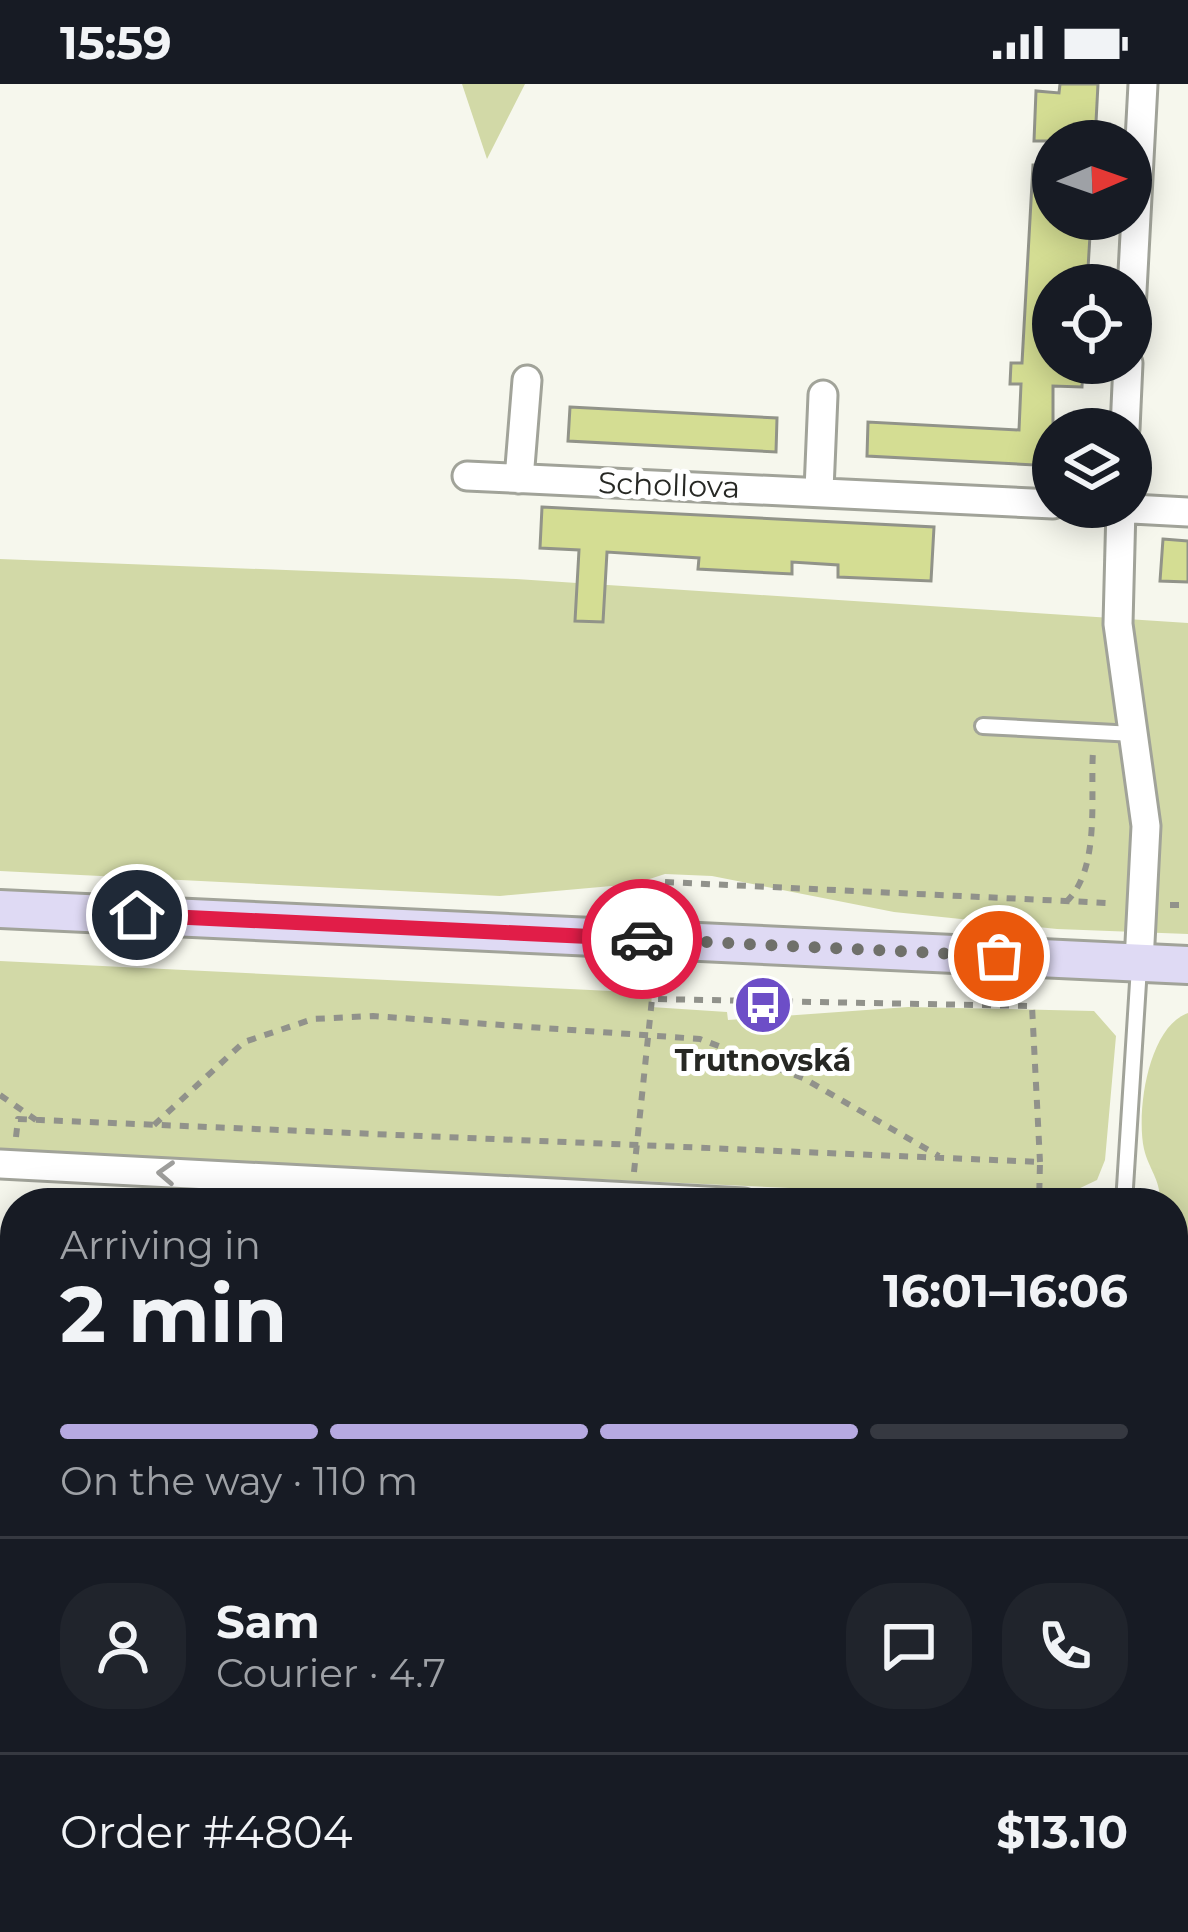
<!DOCTYPE html>
<html lang="en">
<head>
<meta charset="utf-8">
<style>
  body { margin:0; font-family:Montserrat,sans-serif; background:#20242c; color:#f1f3f6; height:100vh; display:flex; flex-direction:column; font-size:45px; white-space:nowrap }
  * { box-sizing:border-box; margin:0 }
  p { font-size:39px; color:#9ea1a6 }
  .icon { flex:none; width:66px; height:66px; fill:none; stroke:currentColor; stroke-width:2; stroke-linecap:round; stroke-linejoin:round }
  .map { position:relative; flex:1; overflow:hidden }
  .sheet { position:absolute; left:0px; top:1104px; width:1188px; height:744px; display:flex; flex-direction:column; background:#171b24; border-radius:48px 48px 0 0; box-shadow:0 6px 30px #0003 }
  .sheet>* { flex:none }
  .needle { width:78px; rotate:88deg }
  .fabs { position:absolute; left:1032px; top:36px; display:grid; gap:24px }
  .fabs a { display:grid; place-items:center; width:120px; height:120px; border-radius:50%; background:#171b24; box-shadow:0 6px 30px #0003; font-size:60px }
  .pin { position:absolute; display:grid; place-items:center; width:102px; height:102px; color:#fff; margin:-51px; border:6px solid #fff; border-radius:50%; box-shadow:0 3px 12px #0007 }
  .courier { position:absolute; display:grid; place-items:center; width:120px; height:120px; margin:-60px; border:9px solid #e11d48; border-radius:50%; background:#fff; color:#222; box-shadow:0 3px 15px #0007 }
  .head em { font-style:normal; font-weight:700 }
  .head div { display:flex; flex-direction:column-reverse }
  .head { display:flex; align-items:center; justify-content:space-between; height:204px; padding:0 60px }
  h1 { font-size:78px; font-weight:700; line-height:90px }
  .bar { display:grid; grid-template-columns:repeat(4,1fr); gap:18px 12px; align-content:center; height:144px; padding:0 60px }
  .bar i { height:15px; border-radius:9px; background:#363941 }
  .bar .on { background:#b6a9e1 }
  .bar p { grid-column:span 4 }
  .line { display:flex; align-items:center; gap:30px; padding:0 60px; border-top:3px solid #363941 }
  .line div { flex:1 }
  .round { display:grid; place-items:center; flex:none; width:126px; height:126px; border-radius:48px; background:#20242c }
  .status { display:flex; justify-content:space-between; align-items:center; height:84px; padding:0 60px; background:#171b24; direction:ltr }
  .status svg { height:33px; fill:currentColor }
  .map>svg:first-child { display:block }
  .grass { fill:#d2d9a7 }
  .building { fill:#d4dd93; stroke:#919389; stroke-width:3 }
  .lines { fill:none; stroke-linecap:round; stroke-linejoin:round }
  .service-casing { stroke:#a1a399; stroke-width:20 }
  .minor-casing { stroke:#a1a399; stroke-width:33 }
  .secondary-casing { stroke:#a1a399; stroke-width:42 }
  .path { stroke:#91928b; stroke-width:6; stroke-dasharray:9 9; stroke-linecap:butt }
  .service { stroke:#fff; stroke-width:14 }
  .minor { stroke:#fff; stroke-width:27 }
  .secondary { stroke:#dfdaf4; stroke-width:36 }
  .oneway { stroke:#9e9e9c }
  .done { stroke:#6f706a; stroke-width:12; stroke-dasharray:0 21.6 }
  .route { stroke:#e11d48; stroke-width:15 }
  .labels { text-anchor:middle; dominant-baseline:central; stroke-width:10; stroke-linejoin:round; paint-order:stroke }
  .street-label { font-size:30px; fill:#272824; stroke:#fff }
  .poi-label { font-size:30px; font-weight:bold; fill:#272824; stroke:#fff }
</style>
</head>
<body>
<div class="status"><b>15:59</b><svg viewBox="0 0 49 12"><path d="M0 12V9h3v3zM5 12V6h3v6zM10 12V3h3v9zM15 12V0h3v12zM26 1h20v11H26zM47 4h2v5h-2z"/></svg></div>
<div class="map">
<svg width="1188" height="1848" viewBox="0 0 1188 1848">
  <rect width="100%" height="100%" fill="#f6f7ed"/>
  <path class="grass" d="M 462,0 L 525,0 L 487,75 Z
    M 0,475 L 516,495 L 1188,539 L 1188,850 L 1057,845 L 894,828 L 712,792 L 665,790 L 634,800 L 500,812 L 0,787 Z
    M 0,877 L 652,909 L 651,923 L 727,928 L 728,936 L 908,923 L 1094,927 L 1116,952 L 1105,1076 L 1097,1096 L 1055,1116 L 0,1068 Z
    M 1188,929 L 1188,1302 L 1173,1260 L 1173,1119 L 1160,1119 C 1161,1096 1149,1086 1144,1065 C 1136,1028 1148,943 1188,929 Z"/>
  <path class="building" d="M 1060,0 L 1098,0 L 1095,57 L 1034,57 L 1036,7 L 1059,9 Z
    M 1033,81 L 1053,81 L 1053,135 L 1091,135 L 1087,201 L 1053,201 L 1053,279 L 1083,279 L 1082,303 L 1053,302 L 1053,382 L 867,372 L 868,338 L 1019,346 L 1021,300 L 1010,300 L 1011,279 L 1022,279 Z
    M 570,323 L 777,334 L 776,368 L 568,357 Z
    M 542,423 L 934,443 L 931,497 L 838,493 L 838,481 L 792,478 L 792,490 L 698,485 L 699,474 L 607,468 L 603,538 L 575,537 L 579,466 L 540,464 Z
    M 1163,455 L 1188,457 L 1188,498 L 1160,497 Z"/>
  <g class="lines">
    <defs>
      <path id="service" d="M 983,642 L 1134,650
        M 1124,1119 L 1139,883"/>
      <path id="minor" d="M 1131,226 L 1143,0
        M 1125,345 L 1128,279
        M 467,392 L 1053,420
        M 519,395 L 527,296
        M 819,406 L 823,311
        M 1095,423 L 1188,428
        M 1121,423 L 1118,540 L 1146,742 L 1139,878
        M 0,1080 L 744,1119
        M 1173,1294 L 1188,1344
        M 0,1342 L 15,1344
        M 1173,1492 L 1188,1494
        M 0,1603 L 15,1606
        M 1173,1831 L 1188,1834"/>
      <path id="secondary" d="M 0,825 L 1188,881"/>
    </defs>
    <use href="#service" class="service-casing"/>
    <use href="#minor" class="minor-casing"/>
    <use href="#secondary" class="secondary-casing"/>
    <path class="path" d="M 665,798 L 1108,819
      M 1066,818 C 1101,785 1090,713 1093,667
      M 1170,821 L 1188,821
      M 0,1011 L 36,1036
      M 154,1041 L 244,958 L 313,935 L 373,932 L 700,955 L 803,994 L 939,1072
      M 16,1053 L 18,1035 L 1040,1078 L 1039,1119
      M 634,1088 L 652,915 L 1032,922 L 1040,1078
      M 1173,1131 L 1188,1131"/>
    <use href="#service" class="service"/>
    <use href="#minor" class="minor"/>
    <use href="#secondary" class="secondary"/>
  </g>
  <defs><path id="oneway-chevron" d="M-2-3.5L2.5 0L-2 3.5" fill="none" stroke-width="1.6" stroke-linecap="round" stroke-linejoin="round" transform="scale(3)"/></defs>
  <use class="oneway" href="#oneway-chevron" transform="translate(166 1089) rotate(-177)"/>
  <g class="lines">
    <path class="done" d="M 642,855 L 999,872"/>
    <path class="route" d="M 137,831 L 642,855"/>
  </g>
  <defs>
    <symbol id="bus-disc" viewBox="-11 -11 22 22"><circle r="9.5" fill="#6d4ec7" stroke="#fff"/><path d="M-5-6H5V4H4V6H2V4H-2V6H-4V4H-5ZM-3.5-4V0h7V-4ZM-3.5 1.2v1.5H-2V1.2ZM2 1.2v1.5H3.5V1.2Z" fill="#fff"/></symbol>
  </defs>
  <g fill-rule="evenodd">
    <use href="#bus-disc" x="730" y="888" width="66" height="66"/>
  </g>
  <g class="labels">
    <g class="street-label">
      <text transform="translate(669 401) rotate(2)">Schollova</text>
    </g>
    <g class="poi-label">
      <text x="763" y="976">Trutnovská</text>
    </g>
  </g>
</svg>
<div class="fabs">
<a><svg class="needle" viewBox="-14 -14 28 28"><path d="M0-13l5 13h-10z" fill="#e53935"/><path d="M0 13l5-13h-10z" fill="#9ea1a6"/></svg></a>
<a><svg class="icon" aria-label="locate" viewBox="0 0 24 24"><circle cx="12" cy="12" r="6"/><path d="M12 2v4M12 18v4M2 12h4M18 12h4"/></svg></a>
<a><svg class="icon" aria-label="layers" viewBox="0 0 24 24"><path d="M12 4l9 5-9 5-9-5zM3 14l9 5 9-5"/></svg></a>
</div>
<div class="pin" style="left:999px;top:872px;background:#ea580c"><svg class="icon" aria-label="bag" viewBox="0 0 24 24"><path d="M5 8h14l-1 12H6zM9 8a3 3 0 0 1 6 0"/></svg></div>
<div class="pin" style="left:137px;top:831px;background:#1f2937"><svg class="icon" aria-label="home" viewBox="0 0 24 24"><path d="M3 11l9-7 9 7M6 9v11h12V9"/></svg></div>
<div class="courier" style="left:642px;top:855px"><svg class="icon" aria-label="car" viewBox="0 0 24 24"><path d="M5 17H2v-5l4-1 3-4h7l3 4 3 1v5h-3M9 17h6M6 11h13"/><circle cx="7" cy="17" r="2"/><circle cx="17" cy="17" r="2"/></svg></div>
<section class="sheet">
<div class="head"><div><h1>2 min</h1><p>Arriving in</p></div><em>16:01–16:06</em></div>
<div class="bar"><i class="on"></i><i class="on"></i><i class="on"></i><i></i><p>On the way · 110 m</p></div>
<div class="line" style="height:216px"><a class="round"><svg class="icon" aria-label="person" viewBox="0 0 24 24"><circle cx="12" cy="8" r="4"/><path d="M4 21q1-7 8-7t8 7"/></svg></a><div><b>Sam</b><p>Courier · 4.7</p></div><a class="round"><svg class="icon" aria-label="chat" viewBox="0 0 24 24"><path d="M4 5h16v11H9l-5 4z"/></svg></a><a class="round"><svg class="icon" aria-label="phone" viewBox="0 0 24 24"><path d="M5 4h4l2 5-3 2q2 4 5 5l2-3 5 2v4C11 20 4 13 5 4z"/></svg></a></div>
<div class="line" style="height:156px"><div>Order #4804</div><b>$13.10</b></div>
</section>
</div>
</body>
</html>
